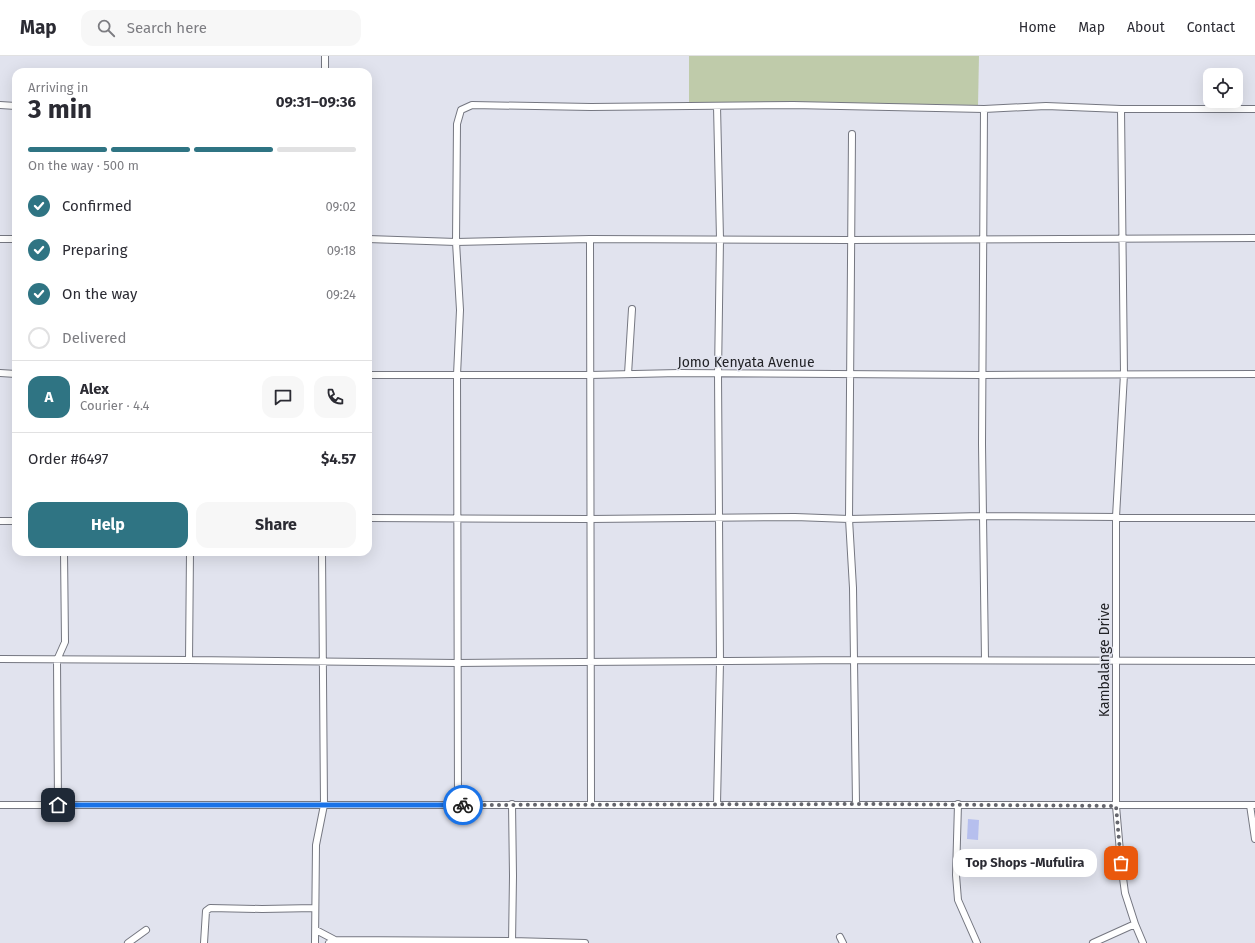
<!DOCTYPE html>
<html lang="en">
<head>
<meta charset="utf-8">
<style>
  body { margin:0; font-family:"Fira Sans",sans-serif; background:#f7f7f7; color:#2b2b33; height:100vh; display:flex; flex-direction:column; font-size:15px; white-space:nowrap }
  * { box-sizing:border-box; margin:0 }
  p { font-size:13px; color:#7c7c81 }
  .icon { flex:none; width:22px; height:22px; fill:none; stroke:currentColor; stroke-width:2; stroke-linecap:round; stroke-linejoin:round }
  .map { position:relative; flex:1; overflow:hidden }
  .panel { position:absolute; left:12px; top:12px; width:360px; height:488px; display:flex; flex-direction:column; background:#fff; border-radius:12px; box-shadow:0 4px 16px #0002 }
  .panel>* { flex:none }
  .buttons { position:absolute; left:1203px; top:12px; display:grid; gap:8px }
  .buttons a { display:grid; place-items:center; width:40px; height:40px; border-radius:8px; background:#fff; box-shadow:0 4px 16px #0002; font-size:20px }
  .pin { position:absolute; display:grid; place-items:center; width:34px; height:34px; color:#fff; margin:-17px; border-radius:8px; box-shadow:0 2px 6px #0006 }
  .courier { position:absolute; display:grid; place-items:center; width:40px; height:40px; margin:-20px; border:3px solid #1a73e8; border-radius:50%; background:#fff; color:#222; box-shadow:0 1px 5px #0007 }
  .bubble { position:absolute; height:28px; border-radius:12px; background:#fff; box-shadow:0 4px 16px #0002; font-size:13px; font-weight:700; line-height:28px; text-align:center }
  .head em { font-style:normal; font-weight:700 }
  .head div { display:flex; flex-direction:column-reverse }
  .head { display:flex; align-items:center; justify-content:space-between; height:68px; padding:0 16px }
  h1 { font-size:26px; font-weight:700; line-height:30px }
  .bar { display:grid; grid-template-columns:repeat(4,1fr); gap:6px 4px; align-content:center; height:48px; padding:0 16px }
  .bar i { height:5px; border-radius:3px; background:#e1e1e2 }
  .bar .active { background:#2f7483 }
  .bar p { grid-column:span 4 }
  .line { display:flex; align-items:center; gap:10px; padding:0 16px; border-top:1px solid #e1e1e2 }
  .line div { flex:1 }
  .round { display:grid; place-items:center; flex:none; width:42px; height:42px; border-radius:12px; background:#f7f7f7 }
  ol { padding:0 16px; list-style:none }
  li { display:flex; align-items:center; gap:12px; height:44px }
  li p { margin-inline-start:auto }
  li .icon { padding:4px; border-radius:50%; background:#2f7483; color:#fff; stroke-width:4 }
  li:last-child { color:#7c7c81 }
  li i { width:22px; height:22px; border:2px solid #e1e1e2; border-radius:50% }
  .button { display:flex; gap:8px; margin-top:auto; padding:8px 16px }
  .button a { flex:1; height:46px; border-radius:12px; background:#2f7483; color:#fff; font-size:16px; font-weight:700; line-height:46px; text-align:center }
  .button a+a { background:#f7f7f7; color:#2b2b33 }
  header { display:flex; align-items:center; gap:24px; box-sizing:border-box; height:56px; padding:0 20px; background:#fff; border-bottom:1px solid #e1e1e2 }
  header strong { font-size:19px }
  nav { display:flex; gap:22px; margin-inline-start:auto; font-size:14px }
  .search { width:280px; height:36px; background:#f7f7f7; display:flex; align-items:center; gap:10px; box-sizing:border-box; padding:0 14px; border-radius:12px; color:#7c7c81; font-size:15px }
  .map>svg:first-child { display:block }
  .green { fill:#bfcbaa }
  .building { fill:#b6bfee }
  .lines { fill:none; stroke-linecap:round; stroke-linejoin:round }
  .minor-casing { stroke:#757781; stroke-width:8 }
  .minor { stroke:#fff; stroke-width:6 }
  .done { stroke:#65666d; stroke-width:4; stroke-dasharray:0 7.2 }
  .route { stroke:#1a73e8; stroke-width:5 }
  .labels { text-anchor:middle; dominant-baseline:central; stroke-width:3; stroke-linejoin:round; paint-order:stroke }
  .street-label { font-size:14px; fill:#222327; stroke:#e1e3ee }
</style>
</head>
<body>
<header>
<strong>Map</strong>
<div class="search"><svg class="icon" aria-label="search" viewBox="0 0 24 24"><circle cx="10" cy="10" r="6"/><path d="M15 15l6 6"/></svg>Search here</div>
<nav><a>Home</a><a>Map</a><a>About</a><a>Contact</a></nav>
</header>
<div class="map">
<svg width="1255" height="887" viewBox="0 0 1255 887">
  <rect width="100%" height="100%" fill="#e1e3ee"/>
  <path class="green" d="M 689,0 L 979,0 L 978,49 L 689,46 Z"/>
  <path class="building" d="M 968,763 L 979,764 L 978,784 L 967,783 Z"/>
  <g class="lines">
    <defs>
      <path id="minor" d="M 325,16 L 325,0
        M 0,49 L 16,50
        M 717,50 L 720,183 L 718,318 L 720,606 L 717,748
        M 984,53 L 982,388 L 985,604
        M 1121,53 L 1124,318 L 1116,461 L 1116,750 L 1121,807 L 1125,837 L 1135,868 L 1143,887
        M 852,78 L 849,463 L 853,532 L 856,748
        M 0,183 L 16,183
        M 368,183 L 456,186 L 590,183 L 850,184 L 1255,182
        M 590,183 L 591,749
        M 0,317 L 16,318
        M 628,318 L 632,253
        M 368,319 L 590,319 L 679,317 L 981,319 L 1255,318
        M 368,462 L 590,463 L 795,461 L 849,463 L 982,460 L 1255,462
        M 0,465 L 16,465
        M 0,603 L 189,604 L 457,607 L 853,604 L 1255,605
        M 189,604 L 190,496
        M 958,748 L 956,819 L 958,844 L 977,887
        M 0,749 L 1255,749
        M 58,749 L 57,604 L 65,586 L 64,496
        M 458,749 L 457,319 L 460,254 L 456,186 L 457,68 L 461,54 L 472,49 L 591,51 L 793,49 L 984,53 L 1046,50 L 1121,53 L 1255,53
        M 1250,749 L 1255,783
        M 316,874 L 335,884
        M 840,881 L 843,887
        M 128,887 L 146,874
        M 204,887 L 206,855 L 210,852 L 262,853 L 315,852
        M 315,887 L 316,789 L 324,749 L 322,496
        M 329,887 L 335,884 L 512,885 L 585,887
        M 512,887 L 513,820 L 512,748
        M 1093,887 L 1135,868"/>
    </defs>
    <use href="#minor" class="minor-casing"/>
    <use href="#minor" class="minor"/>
  </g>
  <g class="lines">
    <path class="done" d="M 463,749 L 870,748 L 1116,750 L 1121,807"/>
    <path class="route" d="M 58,749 L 463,749"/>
  </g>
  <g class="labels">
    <g class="street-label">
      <text x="746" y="306">Jomo Kenyata Avenue</text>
      <text transform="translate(1104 604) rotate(-90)">Kambalange Drive</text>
    </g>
  </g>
</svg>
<div class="buttons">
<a><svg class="icon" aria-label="locate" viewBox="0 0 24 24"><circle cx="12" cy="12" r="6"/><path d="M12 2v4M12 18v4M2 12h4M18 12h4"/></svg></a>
</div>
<div class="pin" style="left:1121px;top:807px;background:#ea580c"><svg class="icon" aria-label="bag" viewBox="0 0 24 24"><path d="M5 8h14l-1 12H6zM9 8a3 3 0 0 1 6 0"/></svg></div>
<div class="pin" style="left:58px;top:749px;background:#1f2937"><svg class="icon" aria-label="home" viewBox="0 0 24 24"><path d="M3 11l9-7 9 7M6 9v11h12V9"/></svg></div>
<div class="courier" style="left:463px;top:749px"><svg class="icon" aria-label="bike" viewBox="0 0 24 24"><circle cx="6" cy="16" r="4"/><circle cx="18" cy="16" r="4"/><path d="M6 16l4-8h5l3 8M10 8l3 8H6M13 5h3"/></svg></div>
<div class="bubble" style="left:953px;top:793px;width:144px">Top Shops -Mufulira</div>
<section class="panel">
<div class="head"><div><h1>3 min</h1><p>Arriving in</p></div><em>09:31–09:36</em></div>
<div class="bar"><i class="active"></i><i class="active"></i><i class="active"></i><i></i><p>On the way · 500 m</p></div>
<ol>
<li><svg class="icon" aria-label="check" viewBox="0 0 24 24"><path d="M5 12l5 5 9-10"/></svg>Confirmed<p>09:02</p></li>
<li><svg class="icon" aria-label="check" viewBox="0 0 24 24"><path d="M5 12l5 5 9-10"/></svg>Preparing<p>09:18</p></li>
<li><svg class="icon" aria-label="check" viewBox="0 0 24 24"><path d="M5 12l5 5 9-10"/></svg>On the way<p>09:24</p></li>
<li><i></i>Delivered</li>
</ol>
<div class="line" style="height:72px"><b class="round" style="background:#2f7483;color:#fff">A</b><div><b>Alex</b><p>Courier · 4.4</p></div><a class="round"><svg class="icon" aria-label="chat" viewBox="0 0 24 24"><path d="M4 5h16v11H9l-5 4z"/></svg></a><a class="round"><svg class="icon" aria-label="phone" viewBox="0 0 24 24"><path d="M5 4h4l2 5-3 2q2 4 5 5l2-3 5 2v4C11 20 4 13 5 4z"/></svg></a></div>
<div class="line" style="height:52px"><div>Order #6497</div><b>$4.57</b></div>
<div class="button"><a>Help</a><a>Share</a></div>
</section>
</div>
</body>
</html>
